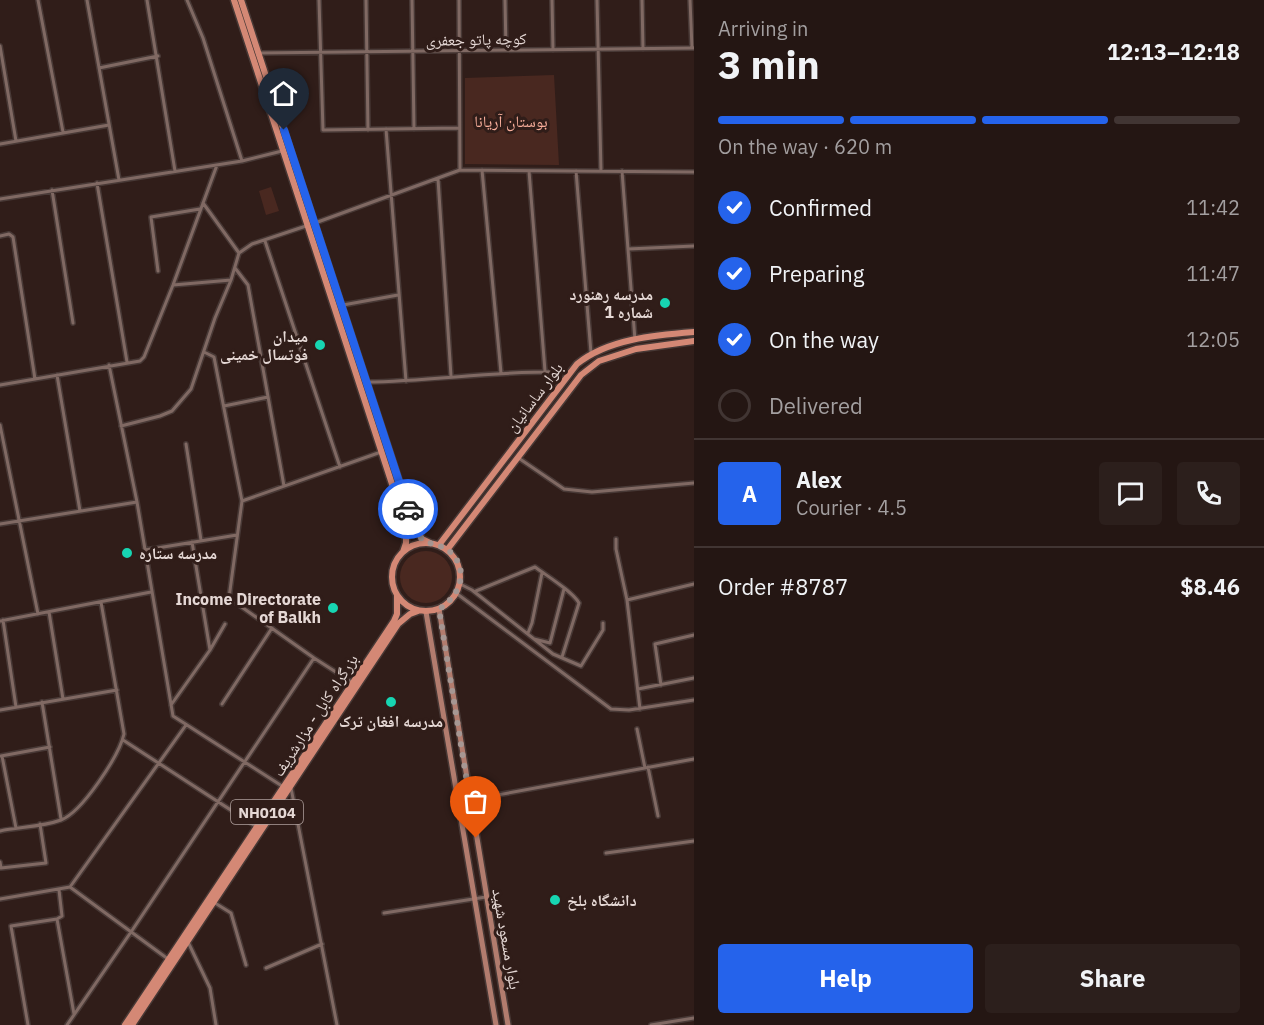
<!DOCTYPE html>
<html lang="en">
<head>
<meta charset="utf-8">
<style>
  body { margin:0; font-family:"IBM Plex Sans","Noto Naskh Arabic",sans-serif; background:#2c1f1c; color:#f1f3f6; height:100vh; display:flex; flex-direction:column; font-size:22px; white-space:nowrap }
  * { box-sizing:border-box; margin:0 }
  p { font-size:20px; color:#a39fa0 }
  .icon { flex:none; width:33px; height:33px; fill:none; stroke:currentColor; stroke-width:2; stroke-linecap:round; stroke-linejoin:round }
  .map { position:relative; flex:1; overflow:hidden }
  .panel { display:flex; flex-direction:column; background:#241613; width:570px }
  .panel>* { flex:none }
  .pin { position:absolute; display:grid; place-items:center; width:51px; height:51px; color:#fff; margin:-62px -26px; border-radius:50% 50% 50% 0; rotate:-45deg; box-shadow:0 0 6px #0007 }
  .pin .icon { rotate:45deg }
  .courier { position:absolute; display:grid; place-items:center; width:60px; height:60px; margin:-30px; border:4px solid #2563eb; border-radius:50%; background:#fff; color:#222; box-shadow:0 2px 8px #0007 }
  .headline em { font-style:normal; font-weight:800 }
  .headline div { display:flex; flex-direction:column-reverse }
  .headline { display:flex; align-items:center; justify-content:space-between; height:102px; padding:0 24px }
  h1 { font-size:39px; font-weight:800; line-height:45px }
  .bar { display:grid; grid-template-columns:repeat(4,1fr); gap:9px 6px; align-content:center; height:72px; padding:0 24px }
  .bar i { height:8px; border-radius:4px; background:#413533 }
  .bar .active { background:#2563eb }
  .bar p { grid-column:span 4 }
  .line { display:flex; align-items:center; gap:15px; padding:0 24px; border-top:2px solid #413533 }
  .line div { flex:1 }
  .round { display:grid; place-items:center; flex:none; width:63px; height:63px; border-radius:6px; background:#2c1f1c }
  ol { padding:0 24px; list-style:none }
  li { display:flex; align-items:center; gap:18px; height:66px }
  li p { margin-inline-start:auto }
  li .icon { padding:6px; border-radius:50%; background:#2563eb; color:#fff; stroke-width:4 }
  li:last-child { color:#a39fa0 }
  li i { width:33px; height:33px; border:3px solid #413533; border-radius:50% }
  .primary-button { display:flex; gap:12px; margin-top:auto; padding:12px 24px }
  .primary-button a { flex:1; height:69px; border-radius:6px; background:#2563eb; color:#fff; font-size:24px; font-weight:800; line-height:69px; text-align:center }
  .primary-button a+a { background:#2c1f1c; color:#f1f3f6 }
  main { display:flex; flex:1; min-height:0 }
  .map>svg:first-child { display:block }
  .green { fill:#492820 }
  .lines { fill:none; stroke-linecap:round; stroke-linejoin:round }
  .street-casing { stroke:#483936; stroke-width:6 }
  .primary-casing { stroke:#483936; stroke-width:8 }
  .highway-casing { stroke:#483936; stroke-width:9 }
  .street { stroke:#806963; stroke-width:3 }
  .primary { stroke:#b27c6e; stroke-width:5 }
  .highway { stroke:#d48875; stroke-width:6 }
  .done { stroke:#a69793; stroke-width:6; stroke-dasharray:0 10.8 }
  .route { stroke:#2563eb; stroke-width:8 }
  .poi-dot { fill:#17d5b2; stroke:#301d19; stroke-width:2 }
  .labels { text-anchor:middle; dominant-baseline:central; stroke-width:6; stroke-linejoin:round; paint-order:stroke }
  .shield { fill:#301d19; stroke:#afa09d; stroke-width:1.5 }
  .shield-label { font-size:15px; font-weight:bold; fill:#e5d8d5 }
  .street-label { font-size:16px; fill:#e5d8d5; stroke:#301d19 }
  .park-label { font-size:16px; fill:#faaf9c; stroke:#301d19 }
  .poi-label { font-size:16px; font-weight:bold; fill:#e5d8d5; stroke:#301d19; text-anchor:end }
</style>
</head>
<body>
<main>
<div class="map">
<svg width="694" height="1025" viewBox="0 0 694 1025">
  <rect width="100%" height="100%" fill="#301d19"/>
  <path class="green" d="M 554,75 L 559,165 L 465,164 L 465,78 Z
    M 271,187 L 279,211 L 266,215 L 259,191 Z
    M400 577a26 26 0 1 1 52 0a26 26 0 1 1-52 0Z"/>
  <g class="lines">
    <defs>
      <path id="street" d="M 38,0 L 63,132
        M 87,0 L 119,180
        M 147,0 L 175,171
        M 187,0 L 203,38 L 242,161
        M 319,0 L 323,130 L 459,128
        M 366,0 L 368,130
        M 412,0 L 414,129
        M 459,0 L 460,170
        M 505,0 L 506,50
        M 552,0 L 553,50
        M 597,0 L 601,171
        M 642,0 L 643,49
        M 690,0 L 692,48
        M 0,46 L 16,141
        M 260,53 L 694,48
        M 99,68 L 158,56
        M 386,129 L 406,381
        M 0,144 L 109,125
        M 482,170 L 501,373
        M 529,171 L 545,371
        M 576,171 L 591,353
        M 622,171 L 635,340
        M 438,179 L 451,376
        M 97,183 L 127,362
        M 52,190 L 73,323
        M 0,199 L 242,161 L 282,151
        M 203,203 L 239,253
        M 315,223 L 460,170 L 694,172
        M 0,236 L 9,234 L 13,237 L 35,379
        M 265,241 L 340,467
        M 628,249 L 694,246
        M 235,268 L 248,285 L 284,486
        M 158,271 L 151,217 L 200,209
        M 173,285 L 231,280
        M 343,305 L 398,295
        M 204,352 L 214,357 L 242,501 L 229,598 L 314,658 L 353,683
        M 109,365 L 137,502 L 173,716 L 282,786
        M 57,375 L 80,511
        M 367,382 C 435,381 502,370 569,372
        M 0,385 L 140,361 L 144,357 L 173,285 L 217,165
        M 224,406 L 268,397
        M 0,425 L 38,614
        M 121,426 L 160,416 L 172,411 L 191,389 L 215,318 L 231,280 L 239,253 L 252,244 L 306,226
        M 186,444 L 201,540
        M 517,457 L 564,489 L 592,492 L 694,483
        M 242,501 L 381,452
        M 0,524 L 137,502
        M 616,539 L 616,549 L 627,600
        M 192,542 L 210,650
        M 145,550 L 237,535
        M 460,584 L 472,590 L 553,654 L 581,666 L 603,630 L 603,623
        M 476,591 L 535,567 C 547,576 572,591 579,603 L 562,657
        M 456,593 L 611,709 L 629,710 L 694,700
        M 49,612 L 63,699
        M 3,620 L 16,707
        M 0,621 L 151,592
        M 528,633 L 532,623 L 542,573
        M 534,639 L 550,643 L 564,589
        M 661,685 L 655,644 L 694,635
        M 638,689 L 694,678
        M 42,702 L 61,819
        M 222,704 L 272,628
        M 171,705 L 210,650 L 225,624
        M 640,709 L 627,600 L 694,584
        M 0,710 L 117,690
        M 637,729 L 645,768
        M 123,740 L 257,827
        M 1,756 L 50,747
        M 2,756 L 16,828
        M 648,767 L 658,816
        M 291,788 L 337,1025
        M 459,802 L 694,759
        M 0,831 C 19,827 42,827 61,820 C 82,812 119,756 124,734 L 101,602
        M 606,853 L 694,841
        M 0,862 L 1,868 L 46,863 L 40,824
        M 70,887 L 168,959
        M 59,890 L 62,916 L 57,919 L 74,1014
        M 0,899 L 70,887 L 186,725
        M 215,903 L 231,913 L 246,965
        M 384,913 L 486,897
        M 188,942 L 210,988 L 216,1025
        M 266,968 L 322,944
        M 28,1025 L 11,926 L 57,919
        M 67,1025 L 131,932 L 314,658
        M 651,1025 L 694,1018"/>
      <path id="primary" d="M 439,609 L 508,1025
        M 426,612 L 496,1025"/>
      <path id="highway" d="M 234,0 L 406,527 L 406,543 L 403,552
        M 241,0 L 413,524 L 422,539 L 430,543
        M392 577a34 34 0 1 1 68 0a34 34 0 1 1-68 0Z
        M 439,545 L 577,364 C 608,339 655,335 694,332
        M 447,550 L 581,375 L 599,361 L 636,349 L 694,341
        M 125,1025 L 394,621 L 397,614 L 397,596
        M 132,1025 L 398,624 L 410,614 L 418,611"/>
    </defs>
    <use href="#street" class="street-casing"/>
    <use href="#primary" class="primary-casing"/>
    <use href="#highway" class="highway-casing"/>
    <use href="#street" class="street"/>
    <use href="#primary" class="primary"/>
    <use href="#highway" class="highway"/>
  </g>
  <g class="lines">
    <path class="done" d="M 408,509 C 411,519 414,532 422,539 C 429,545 440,544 448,550 C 471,569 460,596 439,609 L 476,838"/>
    <path class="route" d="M 284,130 L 408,509"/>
  </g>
  <g class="poi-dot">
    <circle cx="665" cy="303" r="6"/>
    <circle cx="320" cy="345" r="6"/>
    <circle cx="127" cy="553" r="6"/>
    <circle cx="333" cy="608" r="6"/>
    <circle cx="391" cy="702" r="6"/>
    <circle cx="555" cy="900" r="6"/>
  </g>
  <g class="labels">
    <rect class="shield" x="231" y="800" width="72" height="24" rx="4.5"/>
    <g class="shield-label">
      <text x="267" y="812">NH0104</text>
    </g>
    <g class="street-label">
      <text transform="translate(476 39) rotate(-1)">کوچه پاتو جعفری</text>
      <text transform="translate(534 397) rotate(-53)">بلوار ساسانیان</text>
      <text transform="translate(315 715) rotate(-57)">بزرگراه کابل - مزارشریف</text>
      <text transform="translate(507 939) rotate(80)">بلوار مسعود شهید</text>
    </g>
    <g class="park-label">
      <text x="511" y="121">بوستان آریانا</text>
    </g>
    <g class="poi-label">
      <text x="653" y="294">مدرسه رهنورد<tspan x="653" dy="18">شماره 1</tspan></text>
      <text x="308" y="336">میدان<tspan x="308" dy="18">فوتسال خمینی</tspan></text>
      <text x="139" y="553" text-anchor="start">مدرسه ستاره</text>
      <text x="321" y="599">Income Directorate<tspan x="321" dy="18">of Balkh</tspan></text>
      <text x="391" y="721" text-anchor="middle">مدرسه افغان ترک</text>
      <text x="567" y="900" text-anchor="start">دانشگاه بلخ</text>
    </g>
  </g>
</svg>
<div class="pin" style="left:476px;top:838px;background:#ea580c"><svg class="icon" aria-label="bag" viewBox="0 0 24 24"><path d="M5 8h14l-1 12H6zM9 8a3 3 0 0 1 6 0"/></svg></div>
<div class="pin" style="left:284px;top:130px;background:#1f2937"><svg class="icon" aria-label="home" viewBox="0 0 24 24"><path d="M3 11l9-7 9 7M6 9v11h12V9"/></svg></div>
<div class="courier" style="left:408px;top:509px"><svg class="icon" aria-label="car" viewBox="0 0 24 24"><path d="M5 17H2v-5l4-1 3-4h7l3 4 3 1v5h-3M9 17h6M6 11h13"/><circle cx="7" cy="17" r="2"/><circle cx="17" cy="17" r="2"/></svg></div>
</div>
<section class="panel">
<div class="headline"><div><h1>3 min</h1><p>Arriving in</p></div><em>12:13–12:18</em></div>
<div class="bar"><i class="active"></i><i class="active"></i><i class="active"></i><i></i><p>On the way · 620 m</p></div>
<ol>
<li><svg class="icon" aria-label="check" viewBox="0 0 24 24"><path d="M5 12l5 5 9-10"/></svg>Confirmed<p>11:42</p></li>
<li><svg class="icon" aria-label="check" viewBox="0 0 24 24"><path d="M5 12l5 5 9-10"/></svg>Preparing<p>11:47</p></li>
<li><svg class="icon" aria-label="check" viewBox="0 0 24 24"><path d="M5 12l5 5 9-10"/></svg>On the way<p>12:05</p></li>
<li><i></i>Delivered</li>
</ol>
<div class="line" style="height:108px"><b class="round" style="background:#2563eb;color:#fff">A</b><div><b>Alex</b><p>Courier · 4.5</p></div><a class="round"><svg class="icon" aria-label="chat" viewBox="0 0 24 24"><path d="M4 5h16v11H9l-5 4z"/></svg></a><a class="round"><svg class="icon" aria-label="phone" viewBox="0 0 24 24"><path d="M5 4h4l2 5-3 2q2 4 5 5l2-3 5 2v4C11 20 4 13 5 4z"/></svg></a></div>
<div class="line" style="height:78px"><div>Order #8787</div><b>$8.46</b></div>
<div class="primary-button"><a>Help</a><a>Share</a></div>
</section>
</main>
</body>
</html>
